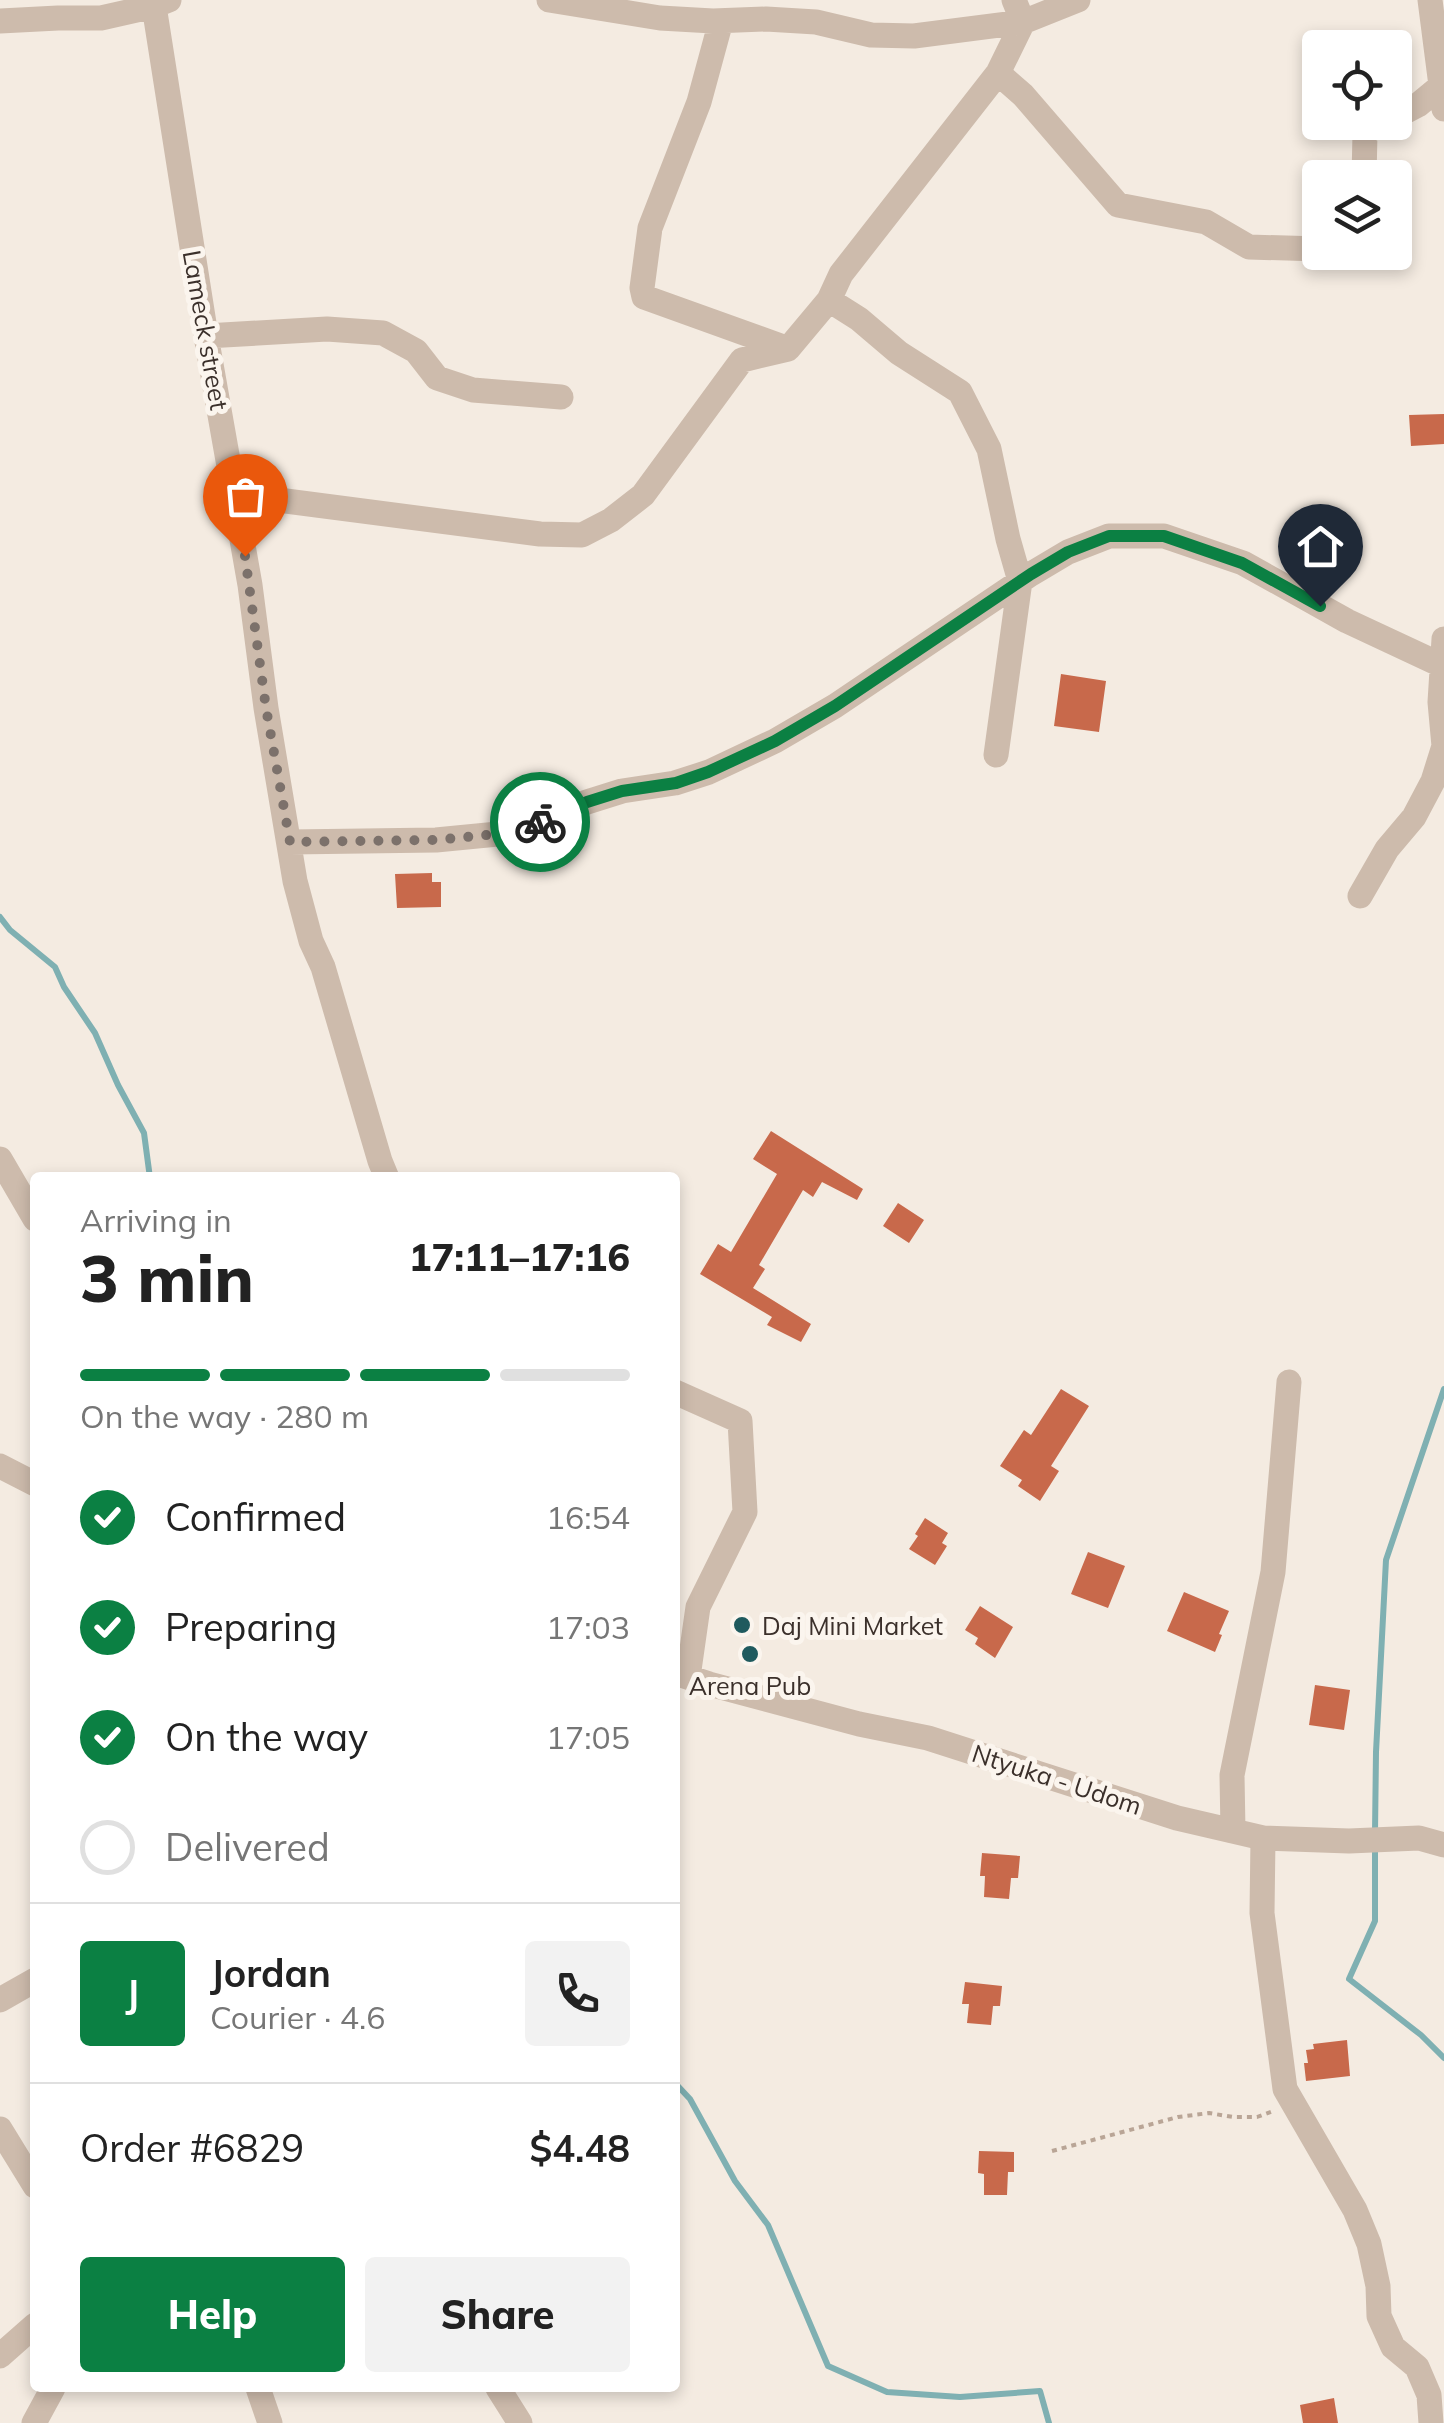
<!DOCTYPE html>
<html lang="en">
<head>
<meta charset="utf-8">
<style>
  body { margin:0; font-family:Mulish,sans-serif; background:#f2f2f2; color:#222; height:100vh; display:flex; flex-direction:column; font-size:38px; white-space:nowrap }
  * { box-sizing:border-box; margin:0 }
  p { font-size:32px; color:#767676 }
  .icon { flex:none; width:55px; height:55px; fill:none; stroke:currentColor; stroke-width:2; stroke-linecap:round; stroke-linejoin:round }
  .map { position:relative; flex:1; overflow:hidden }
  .drawer { position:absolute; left:30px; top:1172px; width:650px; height:1220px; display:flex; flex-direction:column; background:#fff; border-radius:10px; box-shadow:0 5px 15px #0003 }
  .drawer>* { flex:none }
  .tools { position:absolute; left:1302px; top:30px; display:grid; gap:20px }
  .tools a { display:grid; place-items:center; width:110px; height:110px; border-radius:10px; background:#fff; box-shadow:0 5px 15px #0003; font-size:50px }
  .pin { position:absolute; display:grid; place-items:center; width:85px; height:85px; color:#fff; margin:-102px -42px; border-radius:50% 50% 50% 0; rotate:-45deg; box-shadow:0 0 10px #0007 }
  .pin .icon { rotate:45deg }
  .courier { position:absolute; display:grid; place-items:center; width:100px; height:100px; margin:-50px; border:8px solid #0b8043; border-radius:50%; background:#fff; color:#222; box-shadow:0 2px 12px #0007 }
  .overview em { font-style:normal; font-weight:800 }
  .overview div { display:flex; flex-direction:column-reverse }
  .overview { display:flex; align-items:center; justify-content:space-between; height:170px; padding:0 50px }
  h1 { font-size:65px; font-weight:800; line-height:75px }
  .bar { display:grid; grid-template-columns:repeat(4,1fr); gap:15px 10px; align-content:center; height:120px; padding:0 50px }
  .bar i { height:12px; border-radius:8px; background:#e0e0e0 }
  .bar .current { background:#0b8043 }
  .bar p { grid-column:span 4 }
  .line { display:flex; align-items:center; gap:25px; padding:0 50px; border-top:2px solid #e0e0e0 }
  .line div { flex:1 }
  .round { display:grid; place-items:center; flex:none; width:105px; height:105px; border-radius:10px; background:#f2f2f2 }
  ol { padding:0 50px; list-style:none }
  li { display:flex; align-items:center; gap:30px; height:110px }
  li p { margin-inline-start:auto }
  li .icon { padding:10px; border-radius:50%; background:#0b8043; color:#fff; stroke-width:4 }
  li:last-child { color:#767676 }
  li i { width:55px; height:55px; border:5px solid #e0e0e0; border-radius:50% }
  .cta { display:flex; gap:20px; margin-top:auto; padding:20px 50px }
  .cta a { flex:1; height:115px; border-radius:10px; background:#0b8043; color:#fff; font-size:40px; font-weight:800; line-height:115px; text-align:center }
  .cta a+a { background:#f2f2f2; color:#222 }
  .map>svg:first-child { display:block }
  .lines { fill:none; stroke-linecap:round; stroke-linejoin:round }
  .stream { stroke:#7fb0b2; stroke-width:6 }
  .building { fill:#c8694b }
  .path { stroke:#b9a596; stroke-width:4; stroke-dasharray:5 5; stroke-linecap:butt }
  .minor { stroke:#cdbbac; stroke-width:25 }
  .done { stroke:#7c716b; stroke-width:10; stroke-dasharray:0 18 }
  .route { stroke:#0b8043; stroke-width:12 }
  .poi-dot { fill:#1f5a5e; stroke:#fbf5ee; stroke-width:4 }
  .labels { text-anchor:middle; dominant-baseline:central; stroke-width:10; stroke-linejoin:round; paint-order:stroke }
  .street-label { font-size:25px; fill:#3b302b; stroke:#fbf5ee }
  .poi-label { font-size:25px; fill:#3b302b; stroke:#fbf5ee; text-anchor:start }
</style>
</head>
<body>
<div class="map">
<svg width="1444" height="2423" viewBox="0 0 1444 2423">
  <rect width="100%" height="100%" fill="#f4ebe1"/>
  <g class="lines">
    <path class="stream" d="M 0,917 L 10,930 L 55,967 L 64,987 L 95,1033 L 118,1085 L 144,1133 L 150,1178
      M 1375,1833 L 1376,1752 L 1386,1560 L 1444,1389
      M 1375,1846 L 1375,1921 L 1349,1979 L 1421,2035 L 1444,2058
      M 675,2083 L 690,2099 L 735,2181 L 768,2225 L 828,2366 L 887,2392 L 960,2397 L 1040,2391 L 1049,2423"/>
  </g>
  <path class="building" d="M 1444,414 L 1444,444 L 1411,446 L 1409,415 Z
    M 1061,674 L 1106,681 L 1099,732 L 1054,726 Z
    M 432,873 L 432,882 L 441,882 L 441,907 L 397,908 L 395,874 Z
    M 771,1131 L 863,1189 L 857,1200 L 822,1182 L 813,1197 L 803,1190 L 759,1265 L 765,1269 L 753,1288 L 811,1324 L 801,1342 L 767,1325 L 772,1317 L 700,1274 L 718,1244 L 731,1252 L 777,1174 L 753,1159 Z
    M 898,1203 L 924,1220 L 909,1243 L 883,1226 Z
    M 1061,1389 L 1089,1406 L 1051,1466 L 1059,1471 L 1040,1501 L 1018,1486 L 1022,1480 L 1000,1466 L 1024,1430 L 1031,1435 Z
    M 925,1518 L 948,1533 L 942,1543 L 947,1546 L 935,1565 L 909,1549 L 918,1536 L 915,1534 Z
    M 1088,1552 L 1125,1566 L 1108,1608 L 1071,1594 Z
    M 1184,1592 L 1229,1611 L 1219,1634 L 1222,1635 L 1215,1652 L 1167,1631 Z
    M 980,1606 L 1013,1627 L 995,1658 L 975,1644 L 978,1638 L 965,1630 Z
    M 1315,1685 L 1350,1690 L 1344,1730 L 1309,1725 Z
    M 982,1853 L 1020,1856 L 1018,1878 L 1011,1878 L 1009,1899 L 984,1897 L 985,1876 L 980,1876 Z
    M 965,1982 L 1002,1986 L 1000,2006 L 993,2006 L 991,2025 L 967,2023 L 969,2004 L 962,2004 Z
    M 1347,2040 L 1350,2076 L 1306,2081 L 1304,2063 L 1308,2063 L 1306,2050 L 1314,2049 L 1313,2044 Z
    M 979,2151 L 1014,2152 L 1014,2172 L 1008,2172 L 1007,2195 L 984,2195 L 984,2174 L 978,2173 Z
    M 1334,2398 L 1338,2423 L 1303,2423 L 1300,2405 Z"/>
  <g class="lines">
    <path class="path" d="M 1052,2151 L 1178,2117 L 1209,2113 L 1233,2117 L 1257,2117 L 1273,2111"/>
    <path class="minor" d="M 549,0 L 660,18 L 713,21 L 766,19 L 816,22 L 871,35 L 914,36 L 1023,22 L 1078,0
      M 1430,0 L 1444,109
      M 154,6 L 206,336 L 250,585 L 266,708 L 295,881 L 311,941 L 323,967 L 380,1161 L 387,1178
      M 0,21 L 58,18 L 101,18 L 154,6 L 169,0
      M 721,21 L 699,102 L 650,228 L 642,288 L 644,297 L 786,348
      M 998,73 L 1023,95 L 1118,205 L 1206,222 L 1249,247 L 1320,249
      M 1395,117 L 1418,105 L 1441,86
      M 1364,178 L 1365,133 L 1384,122
      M 829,300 L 859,319 L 899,353 L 960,392 L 989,449 L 1008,539 L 1020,581 L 996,755
      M 206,336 L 327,329 L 383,333 L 416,351 L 437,378 L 473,390 L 561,397
      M 235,499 L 286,501 L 540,534 L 582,535 L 611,520 L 643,495 L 742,360 L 788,349 L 829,300 L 841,274 L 998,73 L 1023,22 L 1014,0
      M 290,842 L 436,840 L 508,833 L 587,802 L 622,791 L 675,783 L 709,772 L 775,741 L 835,706 L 1031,574 L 1068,552 L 1109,536 L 1164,536 L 1243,563 L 1347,621 L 1441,665
      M 1360,896 L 1387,849 L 1414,817 L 1433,781 L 1444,746 L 1440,702 L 1444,639
      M 0,1159 L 35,1219
      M 675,1392 L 740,1421 L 745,1512 L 698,1607 L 688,1677
      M 0,1466 L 35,1484
      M 675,1673 L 709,1684 L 859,1724 L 928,1738 L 1177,1818 L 1263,1838 L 1349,1841 L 1419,1838 L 1444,1845
      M 1233,1831 L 1232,1775 L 1273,1572 L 1289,1382
      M 1263,1838 L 1262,1913 L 1285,2089 L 1355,2210 L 1369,2244 L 1378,2286 L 1379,2316 L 1393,2347 L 1417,2367 L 1429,2395 L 1431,2423
      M 0,2000 L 35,1980
      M 0,2129 L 35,2186
      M 0,2356 L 35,2325
      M 258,2388 L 270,2423
      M 498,2388 L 520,2423
      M 34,2423 L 53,2388"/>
  </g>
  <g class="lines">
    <path class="done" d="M 245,556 L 266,708 L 290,842 L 436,840 L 508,833 L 540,822"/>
    <path class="route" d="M 540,822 L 587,802 L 622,791 L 676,783 L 708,772 L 775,741 L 835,706 L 1031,574 L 1068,552 L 1109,536 L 1164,536 L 1242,563 L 1320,606"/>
  </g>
  <g class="poi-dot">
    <circle cx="742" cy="1625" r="10"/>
    <circle cx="750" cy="1654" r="10"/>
  </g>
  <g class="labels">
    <g class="street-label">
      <text transform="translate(206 330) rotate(80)">Lameck street</text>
      <text transform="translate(1057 1779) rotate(18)">Ntyuka - Udom</text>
    </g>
    <g class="poi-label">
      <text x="762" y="1625">Daj Mini Market</text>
      <text x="750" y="1685" text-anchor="middle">Arena Pub</text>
    </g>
  </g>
</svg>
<div class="tools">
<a><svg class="icon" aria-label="locate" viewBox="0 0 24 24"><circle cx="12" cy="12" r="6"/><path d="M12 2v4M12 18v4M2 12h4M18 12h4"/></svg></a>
<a><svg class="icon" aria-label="layers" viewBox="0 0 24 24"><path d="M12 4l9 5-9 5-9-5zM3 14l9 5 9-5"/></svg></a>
</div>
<div class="pin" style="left:245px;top:556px;background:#ea580c"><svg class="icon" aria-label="bag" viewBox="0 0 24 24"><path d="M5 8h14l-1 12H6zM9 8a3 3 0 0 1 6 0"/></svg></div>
<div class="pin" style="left:1320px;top:606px;background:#1f2937"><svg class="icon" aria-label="home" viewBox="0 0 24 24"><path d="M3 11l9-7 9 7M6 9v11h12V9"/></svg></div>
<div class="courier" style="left:540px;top:822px"><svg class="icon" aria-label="bike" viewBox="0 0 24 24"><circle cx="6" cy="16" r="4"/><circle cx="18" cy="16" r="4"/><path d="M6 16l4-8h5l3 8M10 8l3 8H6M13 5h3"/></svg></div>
<section class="drawer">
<div class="overview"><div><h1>3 min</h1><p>Arriving in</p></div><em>17:11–17:16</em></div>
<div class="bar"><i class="current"></i><i class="current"></i><i class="current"></i><i></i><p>On the way · 280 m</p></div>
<ol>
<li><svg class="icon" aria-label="check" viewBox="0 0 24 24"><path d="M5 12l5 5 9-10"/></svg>Confirmed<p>16:54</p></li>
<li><svg class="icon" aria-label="check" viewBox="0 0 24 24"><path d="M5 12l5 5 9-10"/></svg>Preparing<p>17:03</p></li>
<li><svg class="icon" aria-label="check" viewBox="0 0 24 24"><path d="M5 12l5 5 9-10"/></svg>On the way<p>17:05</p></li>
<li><i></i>Delivered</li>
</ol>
<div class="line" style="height:180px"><b class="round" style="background:#0b8043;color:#fff">J</b><div><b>Jordan</b><p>Courier · 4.6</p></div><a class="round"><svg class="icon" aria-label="phone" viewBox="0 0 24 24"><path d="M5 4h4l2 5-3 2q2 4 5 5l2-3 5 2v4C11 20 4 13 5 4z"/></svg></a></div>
<div class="line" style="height:130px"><div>Order #6829</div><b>$4.48</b></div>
<div class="cta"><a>Help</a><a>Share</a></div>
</section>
</div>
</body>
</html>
